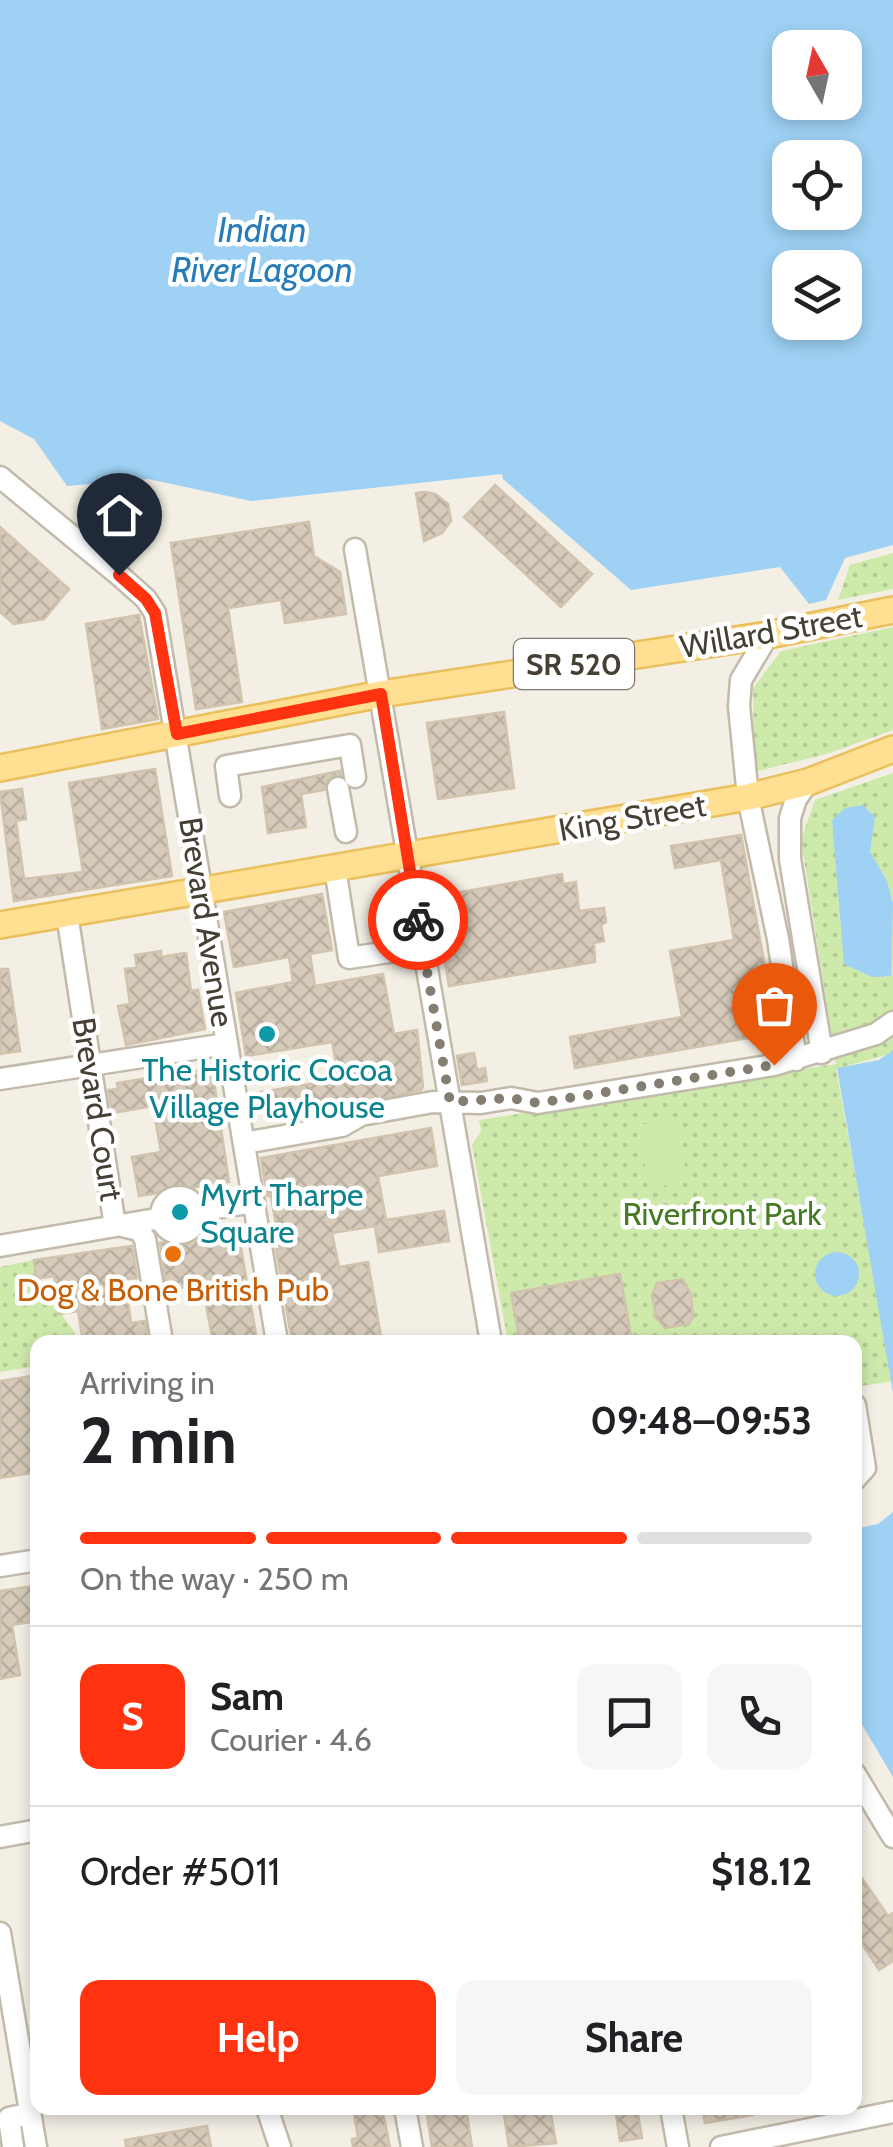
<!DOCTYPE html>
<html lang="en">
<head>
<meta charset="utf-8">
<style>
  body { margin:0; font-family:Cabin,sans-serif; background:#f6f6f6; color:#202124; height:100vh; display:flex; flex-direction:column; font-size:38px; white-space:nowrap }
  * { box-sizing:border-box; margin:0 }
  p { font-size:32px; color:#757577 }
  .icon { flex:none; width:55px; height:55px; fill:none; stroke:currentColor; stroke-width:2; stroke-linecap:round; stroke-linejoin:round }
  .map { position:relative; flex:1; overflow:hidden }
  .details { position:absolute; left:30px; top:1335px; width:832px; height:780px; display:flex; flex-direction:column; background:#fff; border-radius:20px; box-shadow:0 5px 15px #0003 }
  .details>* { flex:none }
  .needle { width:65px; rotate:351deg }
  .tools { position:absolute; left:772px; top:30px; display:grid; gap:20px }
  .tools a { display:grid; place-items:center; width:90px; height:90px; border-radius:20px; background:#fff; box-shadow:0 5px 15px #0003; font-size:50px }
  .pin { position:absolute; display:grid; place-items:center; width:85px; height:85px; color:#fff; margin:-102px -42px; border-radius:50% 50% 50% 0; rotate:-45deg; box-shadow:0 0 10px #0007 }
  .pin .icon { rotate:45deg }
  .courier { position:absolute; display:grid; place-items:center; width:100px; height:100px; margin:-50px; border:8px solid #ff3310; border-radius:50%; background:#fff; color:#222; box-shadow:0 2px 12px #0007 }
  .headline em { font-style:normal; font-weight:700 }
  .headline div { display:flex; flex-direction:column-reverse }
  .headline { display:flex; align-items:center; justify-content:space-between; height:170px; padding:0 50px }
  h1 { font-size:65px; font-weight:700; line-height:75px }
  .bar { display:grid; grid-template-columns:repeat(4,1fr); gap:15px 10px; align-content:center; height:120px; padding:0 50px }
  .bar i { height:12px; border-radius:8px; background:#e0e0e0 }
  .bar .active { background:#ff3310 }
  .bar p { grid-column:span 4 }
  .line { display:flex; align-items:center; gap:25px; padding:0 50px; border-top:2px solid #e0e0e0 }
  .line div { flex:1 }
  .round { display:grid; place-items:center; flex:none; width:105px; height:105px; border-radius:20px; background:#f6f6f6 }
  .primary-button { display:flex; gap:20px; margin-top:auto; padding:20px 50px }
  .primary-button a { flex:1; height:115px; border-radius:20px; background:#ff3310; color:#fff; font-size:40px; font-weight:700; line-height:115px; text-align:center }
  .primary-button a+a { background:#f6f6f6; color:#202124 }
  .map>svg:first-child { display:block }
  .grass { fill:url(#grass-dots) }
  .pitch { fill:#ceeaab }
  .water { fill:#9ed1f4; fill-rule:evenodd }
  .building { fill:url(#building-cross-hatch); stroke:#d1c3ad; stroke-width:2.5 }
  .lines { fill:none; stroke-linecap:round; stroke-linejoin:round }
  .minor-casing { stroke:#c2baaa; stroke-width:25 }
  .major-casing { stroke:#eabf5d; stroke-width:30 }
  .minor { stroke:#fff; stroke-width:20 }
  .major { stroke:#ffe092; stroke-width:25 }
  .done { stroke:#837d72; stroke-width:10; stroke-dasharray:0 18 }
  .route { stroke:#ff3310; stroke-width:12 }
  .culture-dot { fill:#0f9aa8; stroke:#fff; stroke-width:4 }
  .food-dot { fill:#e8710a; stroke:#fff; stroke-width:4 }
  .labels { text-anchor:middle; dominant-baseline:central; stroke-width:9; stroke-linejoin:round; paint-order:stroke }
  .shield { fill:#fff; stroke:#7e7971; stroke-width:2.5 }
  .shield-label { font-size:30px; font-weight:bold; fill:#463f34 }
  .street-label { font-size:32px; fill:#463f34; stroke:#fff }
  .culture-label { font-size:32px; fill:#0d838f; stroke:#fff }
  .park-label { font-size:32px; fill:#467b25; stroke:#fff }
  .food-label { font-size:32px; fill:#c56008; stroke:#fff }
  .water-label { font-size:35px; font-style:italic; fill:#287cb8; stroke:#fff }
</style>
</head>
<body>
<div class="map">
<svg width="893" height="2147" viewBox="0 0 893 2147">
  <defs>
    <pattern id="grass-dots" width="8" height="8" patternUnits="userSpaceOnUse" patternTransform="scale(2.5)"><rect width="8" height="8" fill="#ceeaab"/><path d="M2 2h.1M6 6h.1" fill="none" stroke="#b2ca94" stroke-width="1.8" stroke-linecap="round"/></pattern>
    <pattern id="building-cross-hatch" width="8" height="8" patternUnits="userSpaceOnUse" patternTransform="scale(2.5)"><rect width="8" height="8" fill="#d6cbba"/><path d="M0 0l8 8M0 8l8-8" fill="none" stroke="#b9afa0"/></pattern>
  </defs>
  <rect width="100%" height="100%" fill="#f3efe5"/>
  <path class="grass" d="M 893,553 L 893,589 L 838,600 L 850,565 Z
    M 893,627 L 893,730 L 830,753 L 754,772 L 753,688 L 781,651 Z
    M 893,773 L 893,1050 L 886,1055 L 836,1069 L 893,1381 L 855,1387 L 855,1342 L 508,1342 L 472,1145 L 481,1131 L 479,1120 L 836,1064 L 801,840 L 815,800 Z
    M 33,1260 L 37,1283 L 74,1331 L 76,1342 L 38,1342 L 37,1366 L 0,1372 L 0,1267 Z"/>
  <path class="pitch" d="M 677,1119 L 688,1182 L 648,1188 L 638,1125 Z"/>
  <path class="water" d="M 0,0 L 893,0 L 893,545 L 845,558 L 826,600 L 809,604 L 780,567 L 631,590 L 503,479 L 502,474 L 251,501 L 148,479 L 67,486 L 34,439 L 0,421 ZM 790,48 L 845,48 L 845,102 L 790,102 ZM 790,158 L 845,158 L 845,212 L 790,212 ZM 790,268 L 845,268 L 845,322 L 790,322 Z
    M 863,805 L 875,817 L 870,852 L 887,881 L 893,904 L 891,976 L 872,977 L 844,964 L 832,820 L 845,808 Z
    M 893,1050 L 893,1393 L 837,1068 L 879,1060 Z
    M815 1274a22 22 0 1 1 44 0a22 22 0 1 1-44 0Z
    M 893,1512 L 893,1777 L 855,1713 L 855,1529 L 878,1524 Z"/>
  <path class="building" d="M 495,485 L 592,574 L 561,607 L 464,517 Z
    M 425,492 L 435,494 L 448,504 L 451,521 L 442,533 L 424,541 L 416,493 Z
    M 309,522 L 314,556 L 340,572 L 346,614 L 285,623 L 281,600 L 228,608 L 242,702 L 196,709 L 171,543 Z
    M 0,527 L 69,589 L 44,619 L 14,624 L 0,612 Z
    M 139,615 L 158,719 L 102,729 L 86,624 Z
    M 504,712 L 514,788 L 438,799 L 427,723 Z
    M 155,769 L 172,876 L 14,901 L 0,792 L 22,789 L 26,819 L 16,821 L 24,879 L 83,872 L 69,783 Z
    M 340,771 L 341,775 L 328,778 L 324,790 L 301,794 L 306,827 L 268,833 L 262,787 Z
    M 741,835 L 775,1022 L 760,1036 L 575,1068 L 570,1037 L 682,1017 L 670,951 L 734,940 L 721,860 L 675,868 L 671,846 Z
    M 562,874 L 563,884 L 576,882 L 579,911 L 604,908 L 606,922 L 601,925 L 604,941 L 594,943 L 595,962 L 449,986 L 433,897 Z
    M 322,894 L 332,950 L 310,954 L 315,986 L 383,974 L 394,1034 L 417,1030 L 423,1087 L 421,1090 L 350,1106 L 344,1107 L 343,1103 L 268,1116 L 258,1107 L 255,1093 L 339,1079 L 332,1042 L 246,1056 L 236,993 L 293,982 L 289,957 L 234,967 L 224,912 Z
    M 161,951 L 161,957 L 186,953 L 191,991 L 198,990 L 205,1029 L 126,1045 L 118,1006 L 130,1004 L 125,969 L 137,968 L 135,955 Z
    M 0,969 L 8,969 L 20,1051 L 0,1054 Z
    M 474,1053 L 477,1070 L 485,1068 L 487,1081 L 462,1085 L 457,1056 Z
    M 212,1068 L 229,1182 L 139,1196 L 132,1157 L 161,1152 L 153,1106 L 112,1113 L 108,1090 L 118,1089 L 117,1083 Z
    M 431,1128 L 437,1166 L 378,1176 L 386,1220 L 444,1211 L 449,1241 L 379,1252 L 375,1226 L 332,1233 L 339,1267 L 368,1262 L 382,1342 L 292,1342 L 276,1249 L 280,1248 L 271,1196 L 267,1196 L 261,1158 Z
    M 178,1203 L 185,1205 L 184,1214 L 192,1224 L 194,1238 L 238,1231 L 257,1340 L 213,1342 L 202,1284 L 167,1290 L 160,1243 L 175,1240 L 172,1227 L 176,1217 L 172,1208 Z
    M 132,1246 L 137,1278 L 125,1279 L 131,1323 L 145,1321 L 147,1337 L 83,1342 L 78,1311 L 59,1314 L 54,1276 L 36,1279 L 34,1260 Z
    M 620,1274 L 632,1342 L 520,1342 L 511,1293 Z
    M 682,1279 L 691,1294 L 693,1317 L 689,1324 L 665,1328 L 656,1318 L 652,1295 L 657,1283 Z
    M 38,1375 L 38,1472 L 0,1478 L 0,1381 Z
    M 34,1586 L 38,1621 L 12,1625 L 20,1675 L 0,1679 L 0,1591 Z
    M 855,1868 L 888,1916 L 893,1913 L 893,1961 L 879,1970 L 855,1933 Z
    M 353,2108 L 382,2108 L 390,2147 L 353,2147 L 352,2139 L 358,2138 Z
    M 426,2108 L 466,2108 L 472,2147 L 432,2147 Z
    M 550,2108 L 556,2143 L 509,2147 L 504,2115 Z
    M 615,2108 L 637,2108 L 642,2138 L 620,2141 Z
    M 702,2108 L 752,2108 L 753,2115 L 705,2123 Z
    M 207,2126 L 211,2147 L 126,2147 L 125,2140 Z"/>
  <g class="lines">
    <defs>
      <path id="minor" d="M 0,477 L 119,575 L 146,599 L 155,613 L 277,1342
        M 355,549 L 491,1342
        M 768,635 L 741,680 L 739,706 L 748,797 L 778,939 L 796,1060
        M 808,782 L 796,799 L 790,818 L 790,859 L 822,1053
        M 338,788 L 346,832
        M 230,796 L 226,766 L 350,745 L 355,777
        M 335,868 L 349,958 L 422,947
        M 67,914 L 115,1226
        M 0,1079 L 226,1044
        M 244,1143 L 342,1126 L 361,1115 L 433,1102 L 481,1103 L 511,1098 L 538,1103 L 774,1065 L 876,1034 L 893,1022
        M161 1215a18 18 0 1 1 36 0a18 18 0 1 1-36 0Z
        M 197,1211 L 254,1202
        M 122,1226 L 139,1230 L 145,1239 L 162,1342
        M 0,1246 L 162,1218
        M 855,1405 L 865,1468 L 855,1479
        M 0,1566 L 38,1560
        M 855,1774 L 893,1837
        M 0,1837 L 38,1830
        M 0,1933 L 36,2147
        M 267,2108 L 280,2147
        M 405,2108 L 412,2147
        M 671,2108 L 678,2147
        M 13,2147 L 9,2118 L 31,2113
        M 721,2147 L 893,2112"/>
      <path id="major" d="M 0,768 L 381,694 L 768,635 L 893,610
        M 0,925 L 748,797 L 808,782 L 893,749"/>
    </defs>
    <use href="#minor" class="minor-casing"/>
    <use href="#major" class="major-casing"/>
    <use href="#minor" class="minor"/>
    <use href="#major" class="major"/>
  </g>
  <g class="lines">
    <path class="done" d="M 418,920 L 450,1102 L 510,1098 L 538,1103 L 774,1065"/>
    <path class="route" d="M 119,575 L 146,599 L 155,613 L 177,734 L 381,694 L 418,920"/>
  </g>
  <g class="culture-dot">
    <circle cx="267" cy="1034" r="10"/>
    <circle cx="180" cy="1212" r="10"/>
  </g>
  <circle class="food-dot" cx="173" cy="1254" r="10"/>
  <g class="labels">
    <rect class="shield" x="514" y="639" width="120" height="50" rx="8"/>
    <g class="shield-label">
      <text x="574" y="664">SR 520</text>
    </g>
    <g class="street-label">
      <text transform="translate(771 631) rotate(-10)">Willard Street</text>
      <text transform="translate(632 817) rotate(-10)">King Street</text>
      <text transform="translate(207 922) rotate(81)">Brevard Avenue</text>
      <text transform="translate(98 1109) rotate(81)">Brevard Court</text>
    </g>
    <g class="culture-label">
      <text x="267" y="1069">The Historic Cocoa<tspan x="267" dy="37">Village Playhouse</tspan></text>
      <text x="200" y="1194" text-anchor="start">Myrt Tharpe<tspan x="200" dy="37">Square</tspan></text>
    </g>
    <g class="park-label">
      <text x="722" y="1213">Riverfront Park</text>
    </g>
    <g class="food-label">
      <text x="173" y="1289">Dog &amp; Bone British Pub</text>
    </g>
    <g class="water-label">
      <text x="262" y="229">Indian<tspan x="262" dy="40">River Lagoon</tspan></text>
    </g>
  </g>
</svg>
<div class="tools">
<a><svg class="needle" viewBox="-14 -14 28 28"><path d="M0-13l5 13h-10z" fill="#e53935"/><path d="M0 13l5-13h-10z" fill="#757577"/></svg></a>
<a><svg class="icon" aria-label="locate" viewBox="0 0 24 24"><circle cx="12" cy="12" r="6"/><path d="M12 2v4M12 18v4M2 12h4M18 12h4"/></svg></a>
<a><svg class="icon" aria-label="layers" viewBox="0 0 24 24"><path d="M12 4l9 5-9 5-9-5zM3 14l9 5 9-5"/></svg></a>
</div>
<div class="pin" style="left:774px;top:1065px;background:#ea580c"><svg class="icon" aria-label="bag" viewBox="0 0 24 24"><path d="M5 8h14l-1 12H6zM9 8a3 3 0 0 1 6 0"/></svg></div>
<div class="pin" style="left:119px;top:575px;background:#1f2937"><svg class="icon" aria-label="home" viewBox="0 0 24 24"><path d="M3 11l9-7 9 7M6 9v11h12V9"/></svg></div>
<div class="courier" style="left:418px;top:920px"><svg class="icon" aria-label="bike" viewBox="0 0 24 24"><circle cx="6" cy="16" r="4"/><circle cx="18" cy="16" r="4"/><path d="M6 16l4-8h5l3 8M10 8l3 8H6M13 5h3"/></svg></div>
<section class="details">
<div class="headline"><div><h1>2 min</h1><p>Arriving in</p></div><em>09:48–09:53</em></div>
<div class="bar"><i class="active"></i><i class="active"></i><i class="active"></i><i></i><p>On the way · 250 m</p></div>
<div class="line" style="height:180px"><b class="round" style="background:#ff3310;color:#fff">S</b><div><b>Sam</b><p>Courier · 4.6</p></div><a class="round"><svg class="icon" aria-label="chat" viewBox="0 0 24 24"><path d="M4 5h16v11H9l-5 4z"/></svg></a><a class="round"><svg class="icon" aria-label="phone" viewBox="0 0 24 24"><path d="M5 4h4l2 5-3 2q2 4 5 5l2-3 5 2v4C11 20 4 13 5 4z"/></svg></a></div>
<div class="line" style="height:130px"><div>Order #5011</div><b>$18.12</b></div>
<div class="primary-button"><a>Help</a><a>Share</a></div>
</section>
</div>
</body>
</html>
